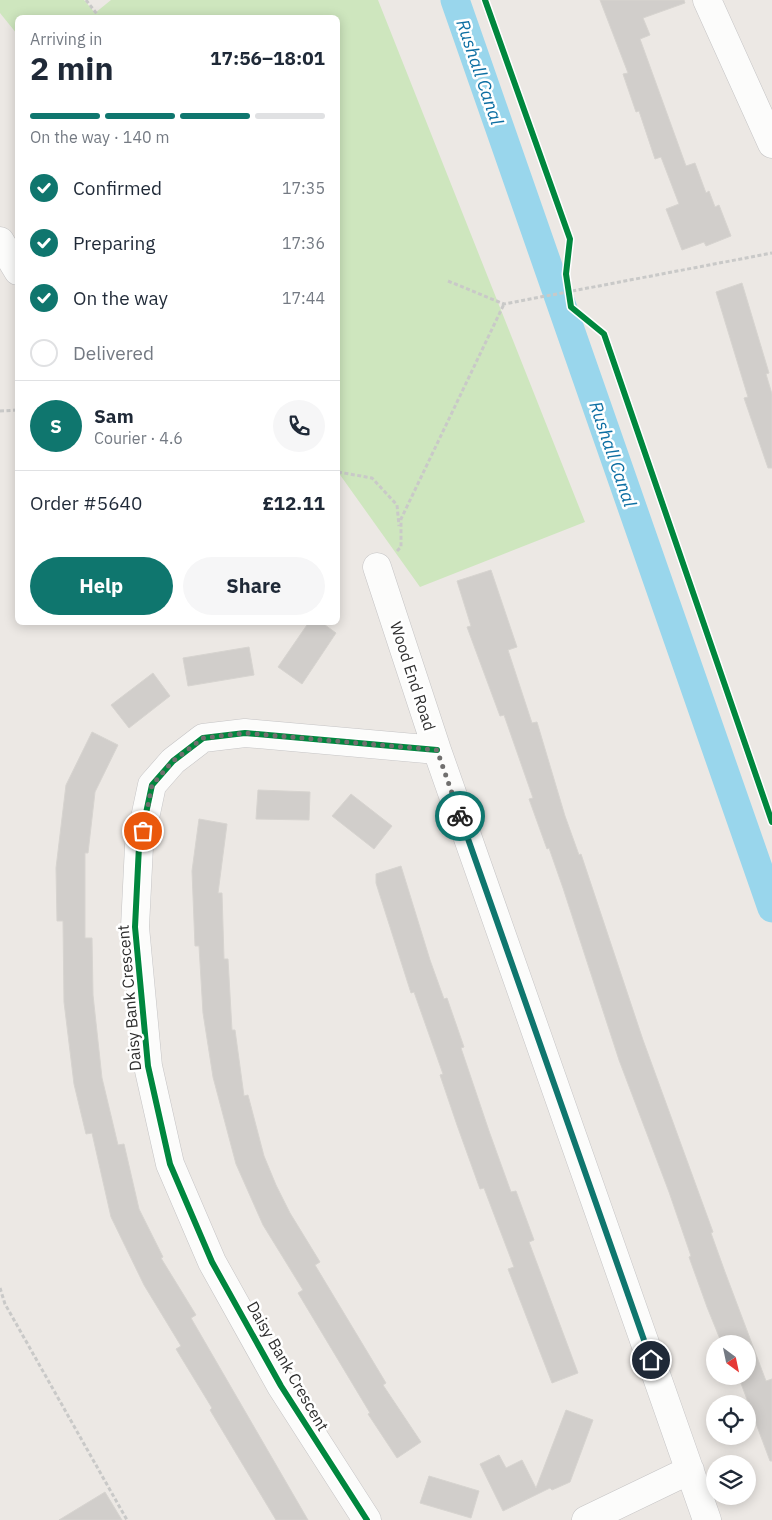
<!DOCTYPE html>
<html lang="en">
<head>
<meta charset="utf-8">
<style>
  body { margin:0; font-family:"IBM Plex Sans",sans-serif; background:#f6f6f7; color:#1f2937; height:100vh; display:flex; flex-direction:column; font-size:19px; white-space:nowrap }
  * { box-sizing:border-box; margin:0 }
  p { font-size:16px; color:#747a83 }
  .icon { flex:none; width:28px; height:28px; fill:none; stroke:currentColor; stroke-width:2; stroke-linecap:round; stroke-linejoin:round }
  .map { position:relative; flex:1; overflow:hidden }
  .sheet { position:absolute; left:15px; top:15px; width:325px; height:610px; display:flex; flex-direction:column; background:#fff; border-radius:8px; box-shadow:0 2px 12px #0003 }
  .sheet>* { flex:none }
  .needle { width:32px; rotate:147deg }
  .controls { position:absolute; left:706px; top:1335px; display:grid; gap:10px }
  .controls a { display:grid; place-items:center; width:50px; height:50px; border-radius:50%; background:#fff; box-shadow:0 2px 12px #0003; font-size:25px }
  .pin { position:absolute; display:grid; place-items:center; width:42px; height:42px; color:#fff; margin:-21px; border:2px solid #fff; border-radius:50%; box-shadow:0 1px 5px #0007 }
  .courier { position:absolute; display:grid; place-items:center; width:50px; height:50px; margin:-25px; border:4px solid #0f766e; border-radius:50%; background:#fff; color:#222; box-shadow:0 1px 6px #0007 }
  .headline em { font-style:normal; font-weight:700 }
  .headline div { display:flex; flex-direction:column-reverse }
  .headline { display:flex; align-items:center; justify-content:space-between; height:85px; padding:0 15px }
  h1 { font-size:32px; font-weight:700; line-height:38px }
  .bar { display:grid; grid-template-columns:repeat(4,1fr); gap:8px 5px; align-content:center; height:60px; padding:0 15px }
  .bar i { height:6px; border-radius:4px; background:#e0e1e3 }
  .bar .current { background:#0f766e }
  .bar p { grid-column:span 4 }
  .line { display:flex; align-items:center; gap:12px; padding:0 15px; border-top:1px solid #e0e1e3 }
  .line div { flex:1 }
  .round { display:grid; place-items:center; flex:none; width:52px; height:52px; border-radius:26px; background:#f6f6f7 }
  ol { padding:0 15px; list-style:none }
  li { display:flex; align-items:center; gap:15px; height:55px }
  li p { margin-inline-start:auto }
  li .icon { padding:5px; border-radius:50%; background:#0f766e; color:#fff; stroke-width:4 }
  li:last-child { color:#747a83 }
  li i { width:28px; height:28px; border:2px solid #e0e1e3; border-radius:50% }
  .cta { display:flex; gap:10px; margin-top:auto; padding:10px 15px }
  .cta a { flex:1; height:58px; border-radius:30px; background:#0f766e; color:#fff; font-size:20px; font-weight:700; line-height:58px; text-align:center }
  .cta a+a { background:#f6f6f7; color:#1f2937 }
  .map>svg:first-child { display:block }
  .green { fill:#cee6be }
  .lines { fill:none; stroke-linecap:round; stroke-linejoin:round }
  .canal { stroke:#99d6ec; stroke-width:29 }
  .building { fill:#d1cecb; stroke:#d7d4d0 }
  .minor-casing { stroke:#c5c4c5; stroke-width:29 }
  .path { stroke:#c9c9c8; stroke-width:3; stroke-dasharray:4 2.5; stroke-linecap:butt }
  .minor { stroke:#fcfcfb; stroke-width:28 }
  .cycleway-casing { stroke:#fff; stroke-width:9 }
  .cycleway { stroke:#00873e; stroke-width:6 }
  .done { stroke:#706f6e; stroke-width:5; stroke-dasharray:0 9 }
  .route { stroke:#0f766e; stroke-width:6 }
  .labels { text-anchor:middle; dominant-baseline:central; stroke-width:5; stroke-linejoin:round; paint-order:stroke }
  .street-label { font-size:16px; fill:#2e2e2e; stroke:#fff }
  .water-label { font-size:18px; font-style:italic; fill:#0d6fa3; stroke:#fff }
</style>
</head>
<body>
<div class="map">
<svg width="772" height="1520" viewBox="0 0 772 1520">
  <rect width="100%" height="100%" fill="#ece8e4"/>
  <path class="green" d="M 0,0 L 84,0 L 95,13 L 111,0 L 378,0 L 585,522 L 420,587 L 338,472 L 338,18 L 18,18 L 17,34 L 0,13 Z"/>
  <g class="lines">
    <path class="canal" d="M 455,0 L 772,908"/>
  </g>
  <path class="building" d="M 600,0 L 684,0 L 685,3 L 643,18 L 650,35 L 640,39 L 686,166 L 695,163 L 706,193 L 709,191 L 715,207 L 719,205 L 731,236 L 706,246 L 704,242 L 682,250 L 666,209 L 679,204 L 661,157 L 655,159 L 639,111 L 636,112 L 623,74 L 628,73 Z
    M 742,283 L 769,373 L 766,374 L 772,394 L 772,468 L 768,468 L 744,398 L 748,397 L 716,292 Z
    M 491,570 L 517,647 L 508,650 L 532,723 L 537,722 L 565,816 L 579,855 L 581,854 L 643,1040 L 713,1232 L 711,1233 L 725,1272 L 766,1381 L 772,1379 L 772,1461 L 770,1461 L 739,1378 L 735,1380 L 734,1376 L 748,1376 L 748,1344 L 722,1344 L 707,1307 L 689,1257 L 691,1256 L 669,1192 L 619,1060 L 563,888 L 549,848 L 547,849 L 529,799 L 533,798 L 504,715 L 500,716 L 467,627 L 471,626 L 457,581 Z
    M 309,622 L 321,622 L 336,633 L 302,684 L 278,667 Z
    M 249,647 L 254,675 L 188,686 L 183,658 Z
    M 153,673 L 170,696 L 129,728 L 111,705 Z
    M 92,732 L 118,745 L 95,792 L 88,853 L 85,853 L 85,938 L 92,938 L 93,995 L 102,1078 L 118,1145 L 124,1144 L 139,1209 L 163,1257 L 161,1258 L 196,1315 L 191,1318 L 308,1520 L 276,1520 L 210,1410 L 212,1408 L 176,1349 L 181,1346 L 144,1285 L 111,1217 L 92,1133 L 86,1134 L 74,1084 L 64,1002 L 63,921 L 57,921 L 56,868 L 66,785 Z
    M 258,790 L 310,792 L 309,820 L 256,819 Z
    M 351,794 L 392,826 L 374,849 L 332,816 Z
    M 199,819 L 227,824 L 218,893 L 222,893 L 224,959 L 228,959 L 232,1030 L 235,1030 L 244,1096 L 248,1095 L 264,1156 L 276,1185 L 290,1213 L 320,1262 L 315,1265 L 386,1383 L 383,1385 L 421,1442 L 397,1458 L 368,1414 L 370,1413 L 298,1293 L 303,1290 L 263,1225 L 236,1164 L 213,1077 L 203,1013 L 199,946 L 195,946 L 192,871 Z
    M 401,866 L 430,960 L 444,999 L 447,998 L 464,1047 L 461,1048 L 489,1131 L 511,1192 L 516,1191 L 534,1240 L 529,1242 L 578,1373 L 552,1383 L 508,1269 L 514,1267 L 498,1225 L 484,1188 L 480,1189 L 457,1125 L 440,1075 L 443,1074 L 414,992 L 411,993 L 376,883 L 376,874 Z
    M 566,1410 L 593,1420 L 570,1482 L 552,1490 L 550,1488 L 503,1511 L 480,1464 L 499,1455 L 506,1468 L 522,1460 L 536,1488 Z
    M 429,1476 L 479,1491 L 471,1518 L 420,1503 Z
    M 105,1492 L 122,1520 L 59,1520 Z"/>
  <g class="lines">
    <defs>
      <path id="minor" d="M 707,0 L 772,144
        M 0,241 L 18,271
        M 377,567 L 437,750 L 707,1520
        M 367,1520 L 281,1386 L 212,1262 L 170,1164 L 148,1066 L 135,927 L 139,846 L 152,785 L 173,761 L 203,738 L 245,733 L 437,750
        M 586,1520 L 690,1470"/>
    </defs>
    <use href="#minor" class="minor-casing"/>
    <path class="path" d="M 86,0 L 100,18
      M 448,281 L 504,304 L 772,253
      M 0,411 L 18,410
      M 338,472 L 372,478 L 397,505 L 399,526
      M 397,551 L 401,547 L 401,519 L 504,304
      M 0,1288 L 5,1304 L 127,1520"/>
    <use href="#minor" class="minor"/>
    <defs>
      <path id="cycleway" d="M 485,0 L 570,239 L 566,274 L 571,307 L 604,334 L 772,822
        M 367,1520 L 281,1386 L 212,1262 L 170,1164 L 148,1066 L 135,927 L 139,846 L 152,785 L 173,761 L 203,738 L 245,733 L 437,750"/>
    </defs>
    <use href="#cycleway" class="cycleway-casing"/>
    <use href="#cycleway" class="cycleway"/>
  </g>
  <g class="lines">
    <path class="done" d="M 143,831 L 152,785 L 173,761 L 203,738 L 245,733 L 437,750 L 460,816"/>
    <path class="route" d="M 460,816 L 651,1360"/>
  </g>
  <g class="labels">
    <g class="street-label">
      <text transform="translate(413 676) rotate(72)">Wood End Road</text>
      <text transform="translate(129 998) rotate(-95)">Daisy Bank Crescent</text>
      <text transform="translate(288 1366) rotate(60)">Daisy Bank Crescent</text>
    </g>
    <g class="water-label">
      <text transform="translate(480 72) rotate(71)">Rushall Canal</text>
      <text transform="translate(613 454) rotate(71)">Rushall Canal</text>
    </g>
  </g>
</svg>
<div class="controls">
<a><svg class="needle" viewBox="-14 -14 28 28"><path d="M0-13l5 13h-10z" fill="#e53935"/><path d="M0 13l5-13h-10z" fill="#747a83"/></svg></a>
<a><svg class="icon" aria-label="locate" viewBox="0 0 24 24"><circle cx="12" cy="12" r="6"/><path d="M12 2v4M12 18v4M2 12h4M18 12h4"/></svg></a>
<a><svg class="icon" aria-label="layers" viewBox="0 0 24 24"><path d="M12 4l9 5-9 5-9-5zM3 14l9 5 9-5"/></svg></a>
</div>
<div class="pin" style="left:143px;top:831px;background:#ea580c"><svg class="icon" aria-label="bag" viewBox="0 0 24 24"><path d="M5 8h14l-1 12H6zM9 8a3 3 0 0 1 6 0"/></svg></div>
<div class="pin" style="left:651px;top:1360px;background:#1f2937"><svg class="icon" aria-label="home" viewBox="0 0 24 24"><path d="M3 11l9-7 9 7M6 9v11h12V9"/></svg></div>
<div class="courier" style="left:460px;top:816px"><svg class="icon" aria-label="bike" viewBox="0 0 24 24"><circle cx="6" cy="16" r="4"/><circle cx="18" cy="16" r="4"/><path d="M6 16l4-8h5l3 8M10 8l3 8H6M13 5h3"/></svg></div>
<section class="sheet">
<div class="headline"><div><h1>2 min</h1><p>Arriving in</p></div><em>17:56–18:01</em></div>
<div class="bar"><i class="current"></i><i class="current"></i><i class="current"></i><i></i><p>On the way · 140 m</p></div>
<ol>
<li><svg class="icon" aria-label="check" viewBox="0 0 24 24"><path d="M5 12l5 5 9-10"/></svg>Confirmed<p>17:35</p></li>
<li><svg class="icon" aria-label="check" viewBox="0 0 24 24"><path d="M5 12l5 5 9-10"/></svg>Preparing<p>17:36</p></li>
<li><svg class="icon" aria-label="check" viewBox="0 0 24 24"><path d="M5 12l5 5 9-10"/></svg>On the way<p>17:44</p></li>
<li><i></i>Delivered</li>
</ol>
<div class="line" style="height:90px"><b class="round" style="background:#0f766e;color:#fff">S</b><div><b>Sam</b><p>Courier · 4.6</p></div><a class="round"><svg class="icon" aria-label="phone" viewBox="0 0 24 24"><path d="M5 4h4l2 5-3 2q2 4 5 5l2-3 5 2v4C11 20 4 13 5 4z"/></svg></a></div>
<div class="line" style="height:65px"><div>Order #5640</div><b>£12.11</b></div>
<div class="cta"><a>Help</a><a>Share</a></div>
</section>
</div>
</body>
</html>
